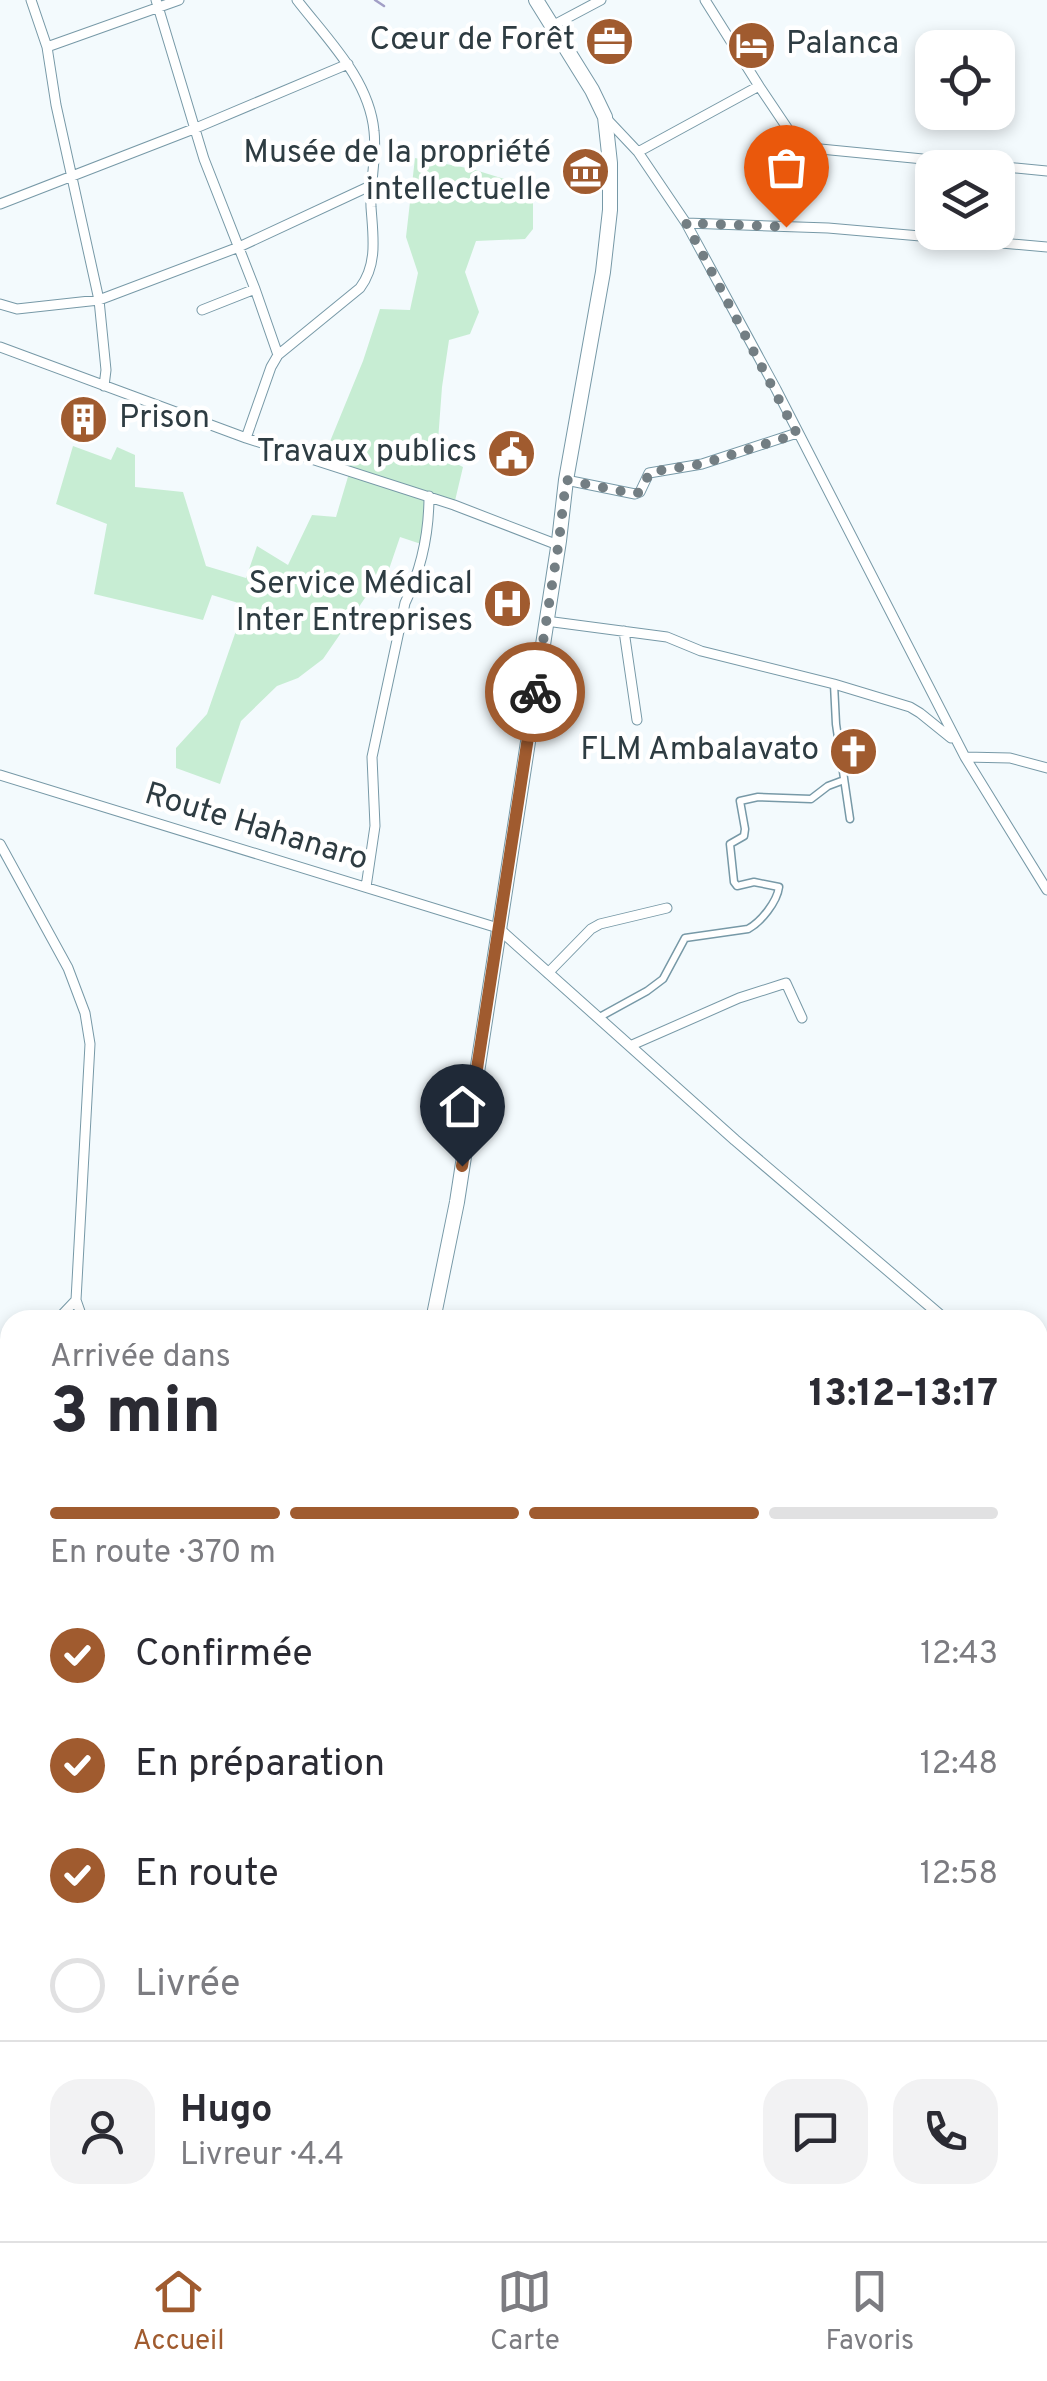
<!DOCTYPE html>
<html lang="fr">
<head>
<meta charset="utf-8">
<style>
  body { margin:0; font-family:Overpass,sans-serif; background:#f2f2f3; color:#2b2b33; height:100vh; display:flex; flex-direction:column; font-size:38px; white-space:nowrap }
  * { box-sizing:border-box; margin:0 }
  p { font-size:32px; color:#7c7c81 }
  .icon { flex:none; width:55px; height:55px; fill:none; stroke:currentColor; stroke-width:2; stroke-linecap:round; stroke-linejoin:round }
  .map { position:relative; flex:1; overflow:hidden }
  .sheet { position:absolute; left:0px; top:1310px; width:1048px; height:932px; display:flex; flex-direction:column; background:#fff; border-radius:30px 30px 0 0; box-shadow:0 5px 15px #0003 }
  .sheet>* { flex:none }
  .tools { position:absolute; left:915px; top:30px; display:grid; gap:20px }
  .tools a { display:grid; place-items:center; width:100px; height:100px; border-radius:20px; background:#fff; box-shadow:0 5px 15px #0003; font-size:50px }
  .pin { position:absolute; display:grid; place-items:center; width:85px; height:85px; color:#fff; margin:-102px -42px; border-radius:50% 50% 50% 0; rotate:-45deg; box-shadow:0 0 10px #0007 }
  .pin .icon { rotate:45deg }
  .courier { position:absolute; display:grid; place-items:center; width:100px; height:100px; margin:-50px; border:8px solid #a05b2f; border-radius:50%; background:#fff; color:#222; box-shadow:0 2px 12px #0007 }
  .headline em { font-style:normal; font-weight:800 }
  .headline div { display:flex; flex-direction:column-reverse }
  .headline { display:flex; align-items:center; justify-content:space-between; height:170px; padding:0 50px }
  h1 { font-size:65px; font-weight:800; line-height:75px }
  .bar { display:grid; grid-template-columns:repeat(4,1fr); gap:15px 10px; align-content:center; height:120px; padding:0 50px }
  .bar i { height:12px; border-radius:8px; background:#e1e1e2 }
  .bar .active { background:#a05b2f }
  .bar p { grid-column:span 4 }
  .line { display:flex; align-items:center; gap:25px; padding:0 50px; border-top:2px solid #e1e1e2 }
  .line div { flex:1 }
  .round { display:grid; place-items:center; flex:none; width:105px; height:105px; border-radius:30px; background:#f2f2f3 }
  ol { padding:0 50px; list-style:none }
  li { display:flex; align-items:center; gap:30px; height:110px }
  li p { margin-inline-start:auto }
  li .icon { padding:10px; border-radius:50%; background:#a05b2f; color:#fff; stroke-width:4 }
  li:last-child { color:#7c7c81 }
  li i { width:55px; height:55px; border:5px solid #e1e1e2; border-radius:50% }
  .tabs { display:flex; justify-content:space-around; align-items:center; height:140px; border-top:2px solid #e1e1e2; background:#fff; font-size:28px; color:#7c7c81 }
  .tabs a { display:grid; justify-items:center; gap:5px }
  .tabs .active { color:#a05b2f }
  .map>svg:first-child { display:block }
  .green { fill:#c7edd3 }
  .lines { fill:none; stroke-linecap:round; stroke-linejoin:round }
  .stream { stroke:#a29fc6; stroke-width:2.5 }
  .pedestrian-casing { stroke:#7799a7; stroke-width:9 }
  .minor-casing { stroke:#7799a7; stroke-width:11 }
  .tertiary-casing { stroke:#7799a7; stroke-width:12 }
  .secondary-casing { stroke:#7799a7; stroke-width:15 }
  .primary-casing { stroke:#7799a7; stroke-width:16 }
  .pedestrian { stroke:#fff; stroke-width:6 }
  .minor { stroke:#fff; stroke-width:9 }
  .tertiary { stroke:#fff; stroke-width:10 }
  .secondary { stroke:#fff; stroke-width:12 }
  .primary { stroke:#fff; stroke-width:14 }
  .done { stroke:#737e83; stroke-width:10; stroke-dasharray:0 18 }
  .route { stroke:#a05b2f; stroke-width:12 }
  .labels { text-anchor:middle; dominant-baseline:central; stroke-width:9; stroke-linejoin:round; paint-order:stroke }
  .poi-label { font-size:32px; fill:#2e3c42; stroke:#fff; text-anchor:end }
  .street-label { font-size:32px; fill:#2e3c42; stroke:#fff }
</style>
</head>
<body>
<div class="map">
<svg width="1047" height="2241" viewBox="0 0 1047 2241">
  <rect width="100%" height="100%" fill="#f3fafd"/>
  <path class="green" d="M 415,158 L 472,169 L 533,188 L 533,229 L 525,239 L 476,241 L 465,272 L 479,312 L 470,334 L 449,340 L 442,387 L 437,454 L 463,467 L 454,505 L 429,497 L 424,545 L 400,537 L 386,578 L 365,598 L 323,659 L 298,678 L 277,686 L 241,721 L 220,784 L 176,768 L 176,748 L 207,714 L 245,605 L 212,595 L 203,620 L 94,594 L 107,524 L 56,504 L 73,446 L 111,460 L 117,447 L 135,455 L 135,487 L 183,492 L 206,566 L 246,578 L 257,546 L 288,565 L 312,515 L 336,517 L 350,470 L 322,461 L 363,361 L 380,309 L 410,310 L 418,273 L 406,237 Z"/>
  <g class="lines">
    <path class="stream" d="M 375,0 L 384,6"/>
    <defs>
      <path id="pedestrian" d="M 834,684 L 836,724 L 850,819
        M 598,1018 L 647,991 L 663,979 L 685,938 L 748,929 C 761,922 777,902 779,887 L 754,882 L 737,886 L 734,882 L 730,844 L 744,836 L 745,829 L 740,801 L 758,797 L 811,799 L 828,786 L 844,780
        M 94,2232 L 95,2241
        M 52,2241 L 72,2232"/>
      <path id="minor" d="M 31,0 L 47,47 L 56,105 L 99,300 L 106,370 L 104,386
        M 156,0 L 204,159 L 255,289 L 278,355
        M 552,26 L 601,0
        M 47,47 L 179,0
        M 759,86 L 800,147 L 1047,171
        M 605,117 L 638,152 L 686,223 L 776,389 L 965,757 L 1047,890
        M 638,152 L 759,86 L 705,0
        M 0,204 L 196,128 L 348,64
        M 686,223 L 828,228 L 1047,247
        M 0,304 L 17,309 L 99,300 L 239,247 L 370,186
        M 202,310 L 255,289
        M 0,347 L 246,438 L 454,505 L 558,545
        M 246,438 L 271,367 L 278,355 L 360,288 C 378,264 373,236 371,207 C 370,181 377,156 374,131 C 369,79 327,39 297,0
        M 566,480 L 635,494 L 640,492 L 649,473 L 702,464 L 797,433
        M 546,621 L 667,637 L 701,651 L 834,684 L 910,707 L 920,713 L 951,738
        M 624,631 L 637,720
        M 965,757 L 1010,758 L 1047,768
        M 0,775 L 498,928
        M 0,844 L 68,968 L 85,1013 L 90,1044 L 76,1300 L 83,1320
        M 366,887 L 375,826 L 372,757 L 405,603 C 421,570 429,533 429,496
        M 548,973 L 591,929 L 600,924 L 667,908
        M 632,1045 L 739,998 L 786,983 L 802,1018
        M 57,1320 L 76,1300
        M 0,1436 L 10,1413
        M 1038,2002 L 1047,2002
        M 643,2232 L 653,2241
        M 411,2241 L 414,2232
        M 485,2241 L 488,2232"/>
      <path id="tertiary" d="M 498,928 L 735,1140 L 946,1320
        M 1038,1406 L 1047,1419"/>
      <path id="secondary" d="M 0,1641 L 10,1667"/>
      <path id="primary" d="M 433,1320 L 457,1202 L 559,541 L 566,480 L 603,272 L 610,210 L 610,163 L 605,117 L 592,90 L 536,0
        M 208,2232 L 211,2241"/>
    </defs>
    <use href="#pedestrian" class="pedestrian-casing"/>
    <use href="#minor" class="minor-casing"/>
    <use href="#tertiary" class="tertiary-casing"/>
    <use href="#secondary" class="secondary-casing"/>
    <use href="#primary" class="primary-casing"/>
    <use href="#pedestrian" class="pedestrian"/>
    <use href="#minor" class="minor"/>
    <use href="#tertiary" class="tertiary"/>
    <use href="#secondary" class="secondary"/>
    <use href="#primary" class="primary"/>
  </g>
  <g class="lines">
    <path class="done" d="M 535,692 L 559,541 L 566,480 L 635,494 L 640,492 L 650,472 L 702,464 L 797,434 L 686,223 L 786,227"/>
    <path class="route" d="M 462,1166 L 535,692"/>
  </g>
  <defs>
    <symbol id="office-disc" viewBox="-11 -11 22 22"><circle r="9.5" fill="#a05b2f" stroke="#fff"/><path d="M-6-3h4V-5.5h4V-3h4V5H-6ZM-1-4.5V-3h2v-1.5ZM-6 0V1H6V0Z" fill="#fff"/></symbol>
    <symbol id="hotel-disc" viewBox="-11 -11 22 22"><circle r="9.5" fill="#a05b2f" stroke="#fff"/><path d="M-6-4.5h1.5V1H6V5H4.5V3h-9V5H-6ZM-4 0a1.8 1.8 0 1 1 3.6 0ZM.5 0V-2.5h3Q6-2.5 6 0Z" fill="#fff"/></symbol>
    <symbol id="museum-disc" viewBox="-11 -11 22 22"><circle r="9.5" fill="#a05b2f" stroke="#fff"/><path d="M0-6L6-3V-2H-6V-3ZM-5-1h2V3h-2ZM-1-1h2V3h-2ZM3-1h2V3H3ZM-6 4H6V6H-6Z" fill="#fff"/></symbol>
    <symbol id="building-disc" viewBox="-11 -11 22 22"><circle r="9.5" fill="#a05b2f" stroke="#fff"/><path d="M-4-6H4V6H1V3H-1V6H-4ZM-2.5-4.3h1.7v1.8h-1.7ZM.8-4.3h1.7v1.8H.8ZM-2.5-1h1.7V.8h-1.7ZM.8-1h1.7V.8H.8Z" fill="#fff"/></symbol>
    <symbol id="civic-disc" viewBox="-11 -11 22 22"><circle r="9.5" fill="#a05b2f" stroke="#fff"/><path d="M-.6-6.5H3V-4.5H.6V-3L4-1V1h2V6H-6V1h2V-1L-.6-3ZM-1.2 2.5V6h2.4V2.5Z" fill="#fff"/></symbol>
    <symbol id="hospital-disc" viewBox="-11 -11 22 22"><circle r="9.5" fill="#a05b2f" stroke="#fff"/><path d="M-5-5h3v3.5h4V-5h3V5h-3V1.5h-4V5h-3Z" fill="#fff"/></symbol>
    <symbol id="church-disc" viewBox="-11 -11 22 22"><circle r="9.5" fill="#a05b2f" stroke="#fff"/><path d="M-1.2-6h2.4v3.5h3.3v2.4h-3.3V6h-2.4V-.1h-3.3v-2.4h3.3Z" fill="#fff"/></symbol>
  </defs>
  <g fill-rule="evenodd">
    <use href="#office-disc" x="582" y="14" width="55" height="55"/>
    <use href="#hotel-disc" x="724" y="18" width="55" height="55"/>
    <use href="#museum-disc" x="558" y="144" width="55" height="55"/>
    <use href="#building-disc" x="56" y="392" width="55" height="55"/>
    <use href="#civic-disc" x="484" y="426" width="55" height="55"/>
    <use href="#hospital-disc" x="480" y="576" width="55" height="55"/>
    <use href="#church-disc" x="826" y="724" width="55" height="55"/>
  </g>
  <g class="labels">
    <g class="poi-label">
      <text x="575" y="41">Cœur de Forêt</text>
      <text x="786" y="45" text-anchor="start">Palanca</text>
      <text x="551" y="154">Musée de la propriété<tspan x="551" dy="37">intellectuelle</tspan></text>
      <text x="119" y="419" text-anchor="start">Prison</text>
      <text x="477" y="453">Travaux publics</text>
      <text x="473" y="585">Service Médical<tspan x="473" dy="37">Inter Entreprises</tspan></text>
      <text x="819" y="751">FLM Ambalavato</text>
    </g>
    <g class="street-label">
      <text transform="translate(256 828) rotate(17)">Route Hahanaro</text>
    </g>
  </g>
</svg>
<div class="tools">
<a><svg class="icon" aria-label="locate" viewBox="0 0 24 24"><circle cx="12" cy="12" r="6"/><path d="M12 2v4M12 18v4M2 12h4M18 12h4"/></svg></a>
<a><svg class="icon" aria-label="layers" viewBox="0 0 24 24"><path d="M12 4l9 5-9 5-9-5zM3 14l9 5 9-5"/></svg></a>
</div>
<div class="pin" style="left:786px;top:227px;background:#ea580c"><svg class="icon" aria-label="bag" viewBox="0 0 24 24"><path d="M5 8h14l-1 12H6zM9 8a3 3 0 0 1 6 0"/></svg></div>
<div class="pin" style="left:462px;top:1166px;background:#1f2937"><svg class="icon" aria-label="home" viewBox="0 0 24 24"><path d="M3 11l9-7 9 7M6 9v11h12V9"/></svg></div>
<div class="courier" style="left:535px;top:692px"><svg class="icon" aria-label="bike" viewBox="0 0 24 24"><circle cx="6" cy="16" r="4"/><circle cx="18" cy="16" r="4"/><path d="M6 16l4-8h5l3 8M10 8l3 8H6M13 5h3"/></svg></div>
<section class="sheet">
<div class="headline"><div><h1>3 min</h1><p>Arrivée dans</p></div><em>13:12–13:17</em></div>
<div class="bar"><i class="active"></i><i class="active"></i><i class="active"></i><i></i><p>En route · 370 m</p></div>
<ol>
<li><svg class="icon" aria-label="check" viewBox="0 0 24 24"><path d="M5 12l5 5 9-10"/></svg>Confirmée<p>12:43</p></li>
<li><svg class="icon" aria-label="check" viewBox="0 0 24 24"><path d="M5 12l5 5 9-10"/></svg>En préparation<p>12:48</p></li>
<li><svg class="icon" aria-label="check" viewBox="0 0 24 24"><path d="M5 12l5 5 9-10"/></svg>En route<p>12:58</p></li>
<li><i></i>Livrée</li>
</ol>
<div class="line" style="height:180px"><a class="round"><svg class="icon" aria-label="person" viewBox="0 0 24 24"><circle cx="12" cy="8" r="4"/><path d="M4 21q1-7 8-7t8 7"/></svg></a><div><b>Hugo</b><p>Livreur · 4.4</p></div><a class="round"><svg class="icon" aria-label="chat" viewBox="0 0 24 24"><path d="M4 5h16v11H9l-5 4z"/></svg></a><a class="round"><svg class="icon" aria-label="phone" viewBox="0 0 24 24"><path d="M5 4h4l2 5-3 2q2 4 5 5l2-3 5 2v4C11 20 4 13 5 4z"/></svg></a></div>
</section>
</div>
<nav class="tabs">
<a class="active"><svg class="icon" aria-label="home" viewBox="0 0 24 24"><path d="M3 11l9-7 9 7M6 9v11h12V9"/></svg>Accueil</a>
<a><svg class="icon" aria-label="map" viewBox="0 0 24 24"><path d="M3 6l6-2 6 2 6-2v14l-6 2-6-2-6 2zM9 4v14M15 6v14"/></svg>Carte</a>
<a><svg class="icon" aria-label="saved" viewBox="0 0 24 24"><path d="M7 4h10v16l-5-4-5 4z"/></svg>Favoris</a>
</nav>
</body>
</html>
